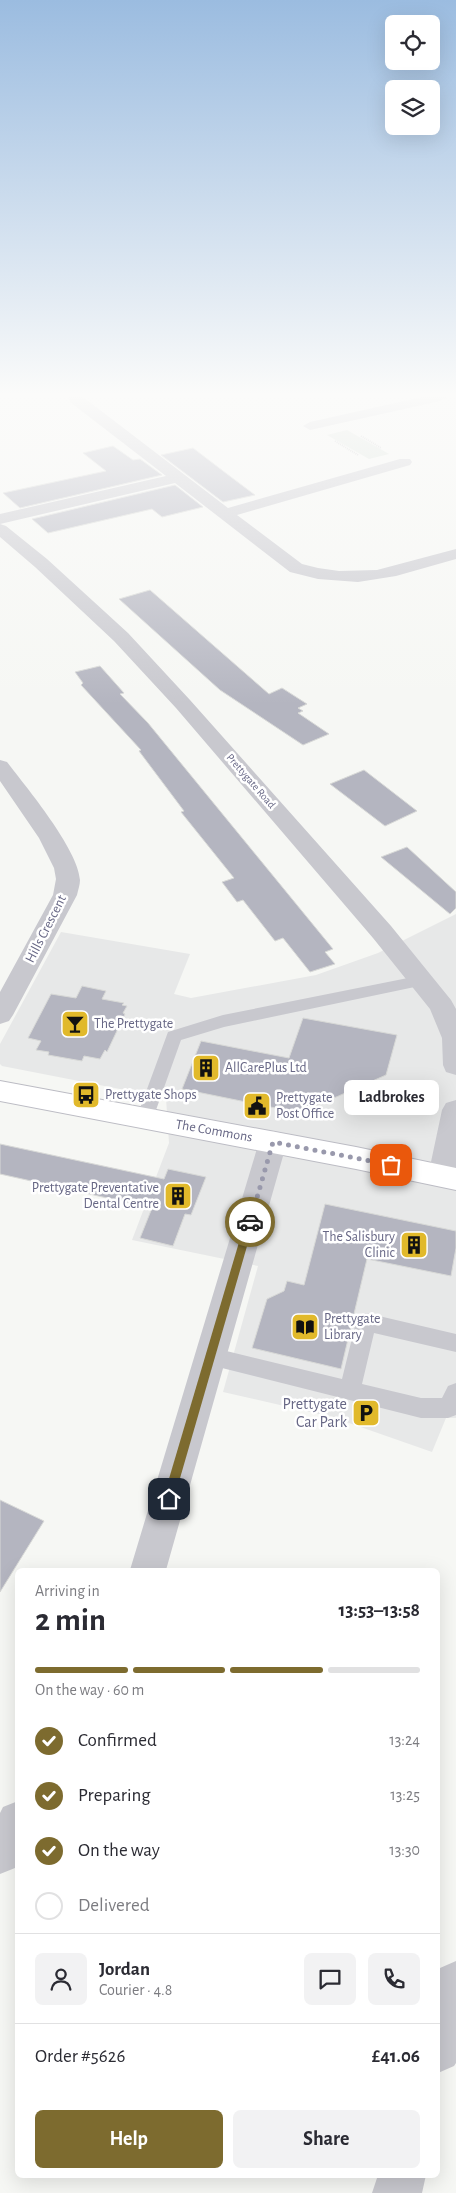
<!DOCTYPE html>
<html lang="en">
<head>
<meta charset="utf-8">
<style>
  body { margin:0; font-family:"Alegreya Sans",sans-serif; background:#f2f2f3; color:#2b2b33; height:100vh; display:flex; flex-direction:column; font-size:19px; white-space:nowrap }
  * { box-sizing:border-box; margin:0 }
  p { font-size:16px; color:#7c7c81 }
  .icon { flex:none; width:28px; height:28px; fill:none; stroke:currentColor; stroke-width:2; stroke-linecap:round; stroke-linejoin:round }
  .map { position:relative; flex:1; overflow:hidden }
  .drawer { position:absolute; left:15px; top:1568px; width:425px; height:610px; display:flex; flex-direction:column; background:#fff; border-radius:8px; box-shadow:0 5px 20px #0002 }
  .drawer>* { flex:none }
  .buttons { position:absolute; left:385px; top:15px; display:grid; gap:10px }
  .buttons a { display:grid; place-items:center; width:55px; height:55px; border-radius:8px; background:#fff; box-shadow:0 5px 20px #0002; font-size:25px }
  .pin { position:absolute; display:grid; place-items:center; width:42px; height:42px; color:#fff; margin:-21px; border-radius:10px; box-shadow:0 2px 8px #0006 }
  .courier { position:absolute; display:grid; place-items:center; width:50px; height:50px; margin:-25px; border:4px solid #7d6b2f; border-radius:50%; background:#fff; color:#222; box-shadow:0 1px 6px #0007 }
  .bubble { position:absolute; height:35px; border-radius:8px; background:#fff; box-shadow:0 5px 20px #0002; font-size:16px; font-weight:700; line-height:35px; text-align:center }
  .summary em { font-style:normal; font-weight:700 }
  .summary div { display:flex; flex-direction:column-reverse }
  .summary { display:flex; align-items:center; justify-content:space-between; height:85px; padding:0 20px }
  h1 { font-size:32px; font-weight:700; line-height:38px }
  .bar { display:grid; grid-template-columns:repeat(4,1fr); gap:8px 5px; align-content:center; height:60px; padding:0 20px }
  .bar i { height:6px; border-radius:4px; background:#e1e1e2 }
  .bar .on { background:#7d6b2f }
  .bar p { grid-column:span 4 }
  .line { display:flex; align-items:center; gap:12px; padding:0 20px; border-top:1px solid #e1e1e2 }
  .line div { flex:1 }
  .round { display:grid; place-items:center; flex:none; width:52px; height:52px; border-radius:8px; background:#f2f2f3 }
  ol { padding:0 20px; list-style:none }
  li { display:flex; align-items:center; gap:15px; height:55px }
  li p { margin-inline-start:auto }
  li .icon { padding:5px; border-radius:50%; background:#7d6b2f; color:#fff; stroke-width:4 }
  li:last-child { color:#7c7c81 }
  li i { width:28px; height:28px; border:2px solid #e1e1e2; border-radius:50% }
  .button { display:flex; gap:10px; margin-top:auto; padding:10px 20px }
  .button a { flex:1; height:58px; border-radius:8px; background:#7d6b2f; color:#fff; font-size:20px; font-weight:700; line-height:58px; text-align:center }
  .button a+a { background:#f2f2f3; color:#2b2b33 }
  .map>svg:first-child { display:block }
  .built { fill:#e7e8e8 }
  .green { fill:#d5ded7 }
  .building { fill:#b4b5c0; stroke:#d8d9d7 }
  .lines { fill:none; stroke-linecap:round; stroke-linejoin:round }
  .secondary-casing { stroke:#bcbcc4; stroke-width:2 }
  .path { stroke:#bfbfc3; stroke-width:2; stroke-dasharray:1 1; stroke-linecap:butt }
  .lane { fill:#c8c8ce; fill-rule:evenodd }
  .street { fill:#c8c8ce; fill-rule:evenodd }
  .secondary { fill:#fff; fill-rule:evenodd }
  .route { fill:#7d6b2f }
  .done { stroke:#9999ac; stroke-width:5; stroke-dasharray:0 9 }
  .labels { text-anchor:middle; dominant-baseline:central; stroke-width:5; stroke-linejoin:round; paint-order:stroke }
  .far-street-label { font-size:11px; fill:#676785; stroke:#fff }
  .street-label { font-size:14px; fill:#676785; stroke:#fff }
  .poi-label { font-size:14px; fill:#676785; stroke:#fff; text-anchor:start }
  .near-poi-label { font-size:16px; fill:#676785; stroke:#fff; text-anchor:end }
</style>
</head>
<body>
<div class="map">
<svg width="456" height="2193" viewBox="0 0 456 2193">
  <rect width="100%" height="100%" fill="#f6f7f4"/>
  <path class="built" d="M 456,914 L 456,1418 L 446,1418 L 432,1452 L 332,1417 L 223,1392 L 258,1266 L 132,1240 L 169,1143 L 166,1098 L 2,1066 L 0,1064 L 0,1044 L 61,932 L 190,954 L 174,994 L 191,998 L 316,975 L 378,953 Z"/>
  <path class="green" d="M 347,430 L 389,454 L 369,459 L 327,435 Z"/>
  <path class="building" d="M 113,446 L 133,460 L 140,459 L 162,475 L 20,508 L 3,493 L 106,471 L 83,453 Z
    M 193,448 L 231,477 L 255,495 L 223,502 L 161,455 Z
    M 175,485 L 203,507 L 162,517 L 152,509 L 48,533 L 32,519 Z
    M 150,590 L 269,694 L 282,688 L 307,704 L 298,708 L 303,711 L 298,713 L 329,734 L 303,745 L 220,690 L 119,599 Z
    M 100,666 L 124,693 L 120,694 L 148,723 L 333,949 L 325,952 L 335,964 L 310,972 L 283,938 L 275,941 L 243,900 L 237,902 L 222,882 L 234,878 L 181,812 L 184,811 L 139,751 L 141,750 L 81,685 L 83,683 L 75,672 Z
    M 364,770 L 417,811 L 385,826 L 330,784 Z
    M 407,847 L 456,892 L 456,908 L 450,914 L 381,857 Z
    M 82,986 L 106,991 L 102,999 L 124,1003 L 122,1005 L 127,1006 L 123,1013 L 125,1014 L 107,1052 L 105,1050 L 100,1059 L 84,1056 L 82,1061 L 48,1055 L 49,1052 L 36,1050 L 41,1041 L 28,1038 L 51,994 L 76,998 Z
    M 303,1018 L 397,1035 L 386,1075 L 300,1113 L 182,1089 L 201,1041 L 289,1058 Z
    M 0,1144 L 164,1179 L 168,1169 L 206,1177 L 191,1215 L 185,1214 L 173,1246 L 140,1238 L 152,1208 L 0,1174 Z
    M 325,1204 L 456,1231 L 456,1248 L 451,1276 L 367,1259 L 341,1369 L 252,1348 L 267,1299 L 284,1291 L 287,1281 L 304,1285 Z
    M 0,1500 L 44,1521 L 0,1592 Z"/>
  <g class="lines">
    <defs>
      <path id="secondary" d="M 0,1081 L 356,1147 L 456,1168 L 456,1190 L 356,1169 L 0,1101 Z"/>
    </defs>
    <use href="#secondary" class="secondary-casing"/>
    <path class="path" d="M 361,436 L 381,448
      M 335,441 L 358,455"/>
    <path class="lane" d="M 423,975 L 429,976 L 431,980 L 429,984 L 224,1027 L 181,1040 L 151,1124 L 145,1126 L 139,1124 L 136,1119 L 168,1032 L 223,1015 Z
      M 366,1313 L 456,1334 L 456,1352 L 374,1333 L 362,1384 L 421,1398 L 442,1398 L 448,1386 L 456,1383 L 456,1415 L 448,1418 L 421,1418 L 210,1365 L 203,1362 L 200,1356 L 203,1350 L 210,1347 L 342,1379 L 356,1322 L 359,1316 Z"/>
    <path class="street" d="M 69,397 L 83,397 L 228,508 L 400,459 L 410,459 L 412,462 L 410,465 L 237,515 L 302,564 L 318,568 L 339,571 L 377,570 L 456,549 L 456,559 L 396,576 L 358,582 L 318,579 L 290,572 L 175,483 L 0,524 L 0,514 L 166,476 L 70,402 Z
      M 422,397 L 447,397 L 440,401 L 310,430 L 303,426 L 310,422 Z
      M 0,524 L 6,526 L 47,559 L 128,633 L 190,700 L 391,926 L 451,1000 L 456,1009 L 456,1075 L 446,1072 L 443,1065 L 442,1038 L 430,1009 L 373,938 L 176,708 L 114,641 L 35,567 L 0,537 Z
      M 0,760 L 7,762 C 27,788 78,849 80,880 C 80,885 78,890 77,895 L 13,1015 L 9,1021 L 0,1024 L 0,992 L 53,895 L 56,879 L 54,868 L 39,838 L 0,781 Z
      M 456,1100 L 456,1179 L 453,1184 L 443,1187 L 433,1184 L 428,1176 L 442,1110 L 446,1103 Z
      M 273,1131 L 283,1134 L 287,1142 L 166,1570 L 130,1570 L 259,1142 L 263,1134 Z
      M 18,1801 L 18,1864 L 15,1868 L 0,1874 L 0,1813 L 3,1807 Z
      M 456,1961 L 456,2063 L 454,2066 L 438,2073 L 438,1974 L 440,1968 Z
      M 378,2175 L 426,2175 L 422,2193 L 372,2193 Z"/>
    <use href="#secondary" class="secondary"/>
  </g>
  <linearGradient id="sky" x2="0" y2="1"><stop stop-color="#9bbce0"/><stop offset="0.56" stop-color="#fbfbfa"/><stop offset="1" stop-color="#fbfbfa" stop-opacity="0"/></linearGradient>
  <rect width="456" height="704" fill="url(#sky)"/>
  <path class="route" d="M 250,1218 L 254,1222 L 174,1499 L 169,1504 L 163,1499 L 245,1222 Z"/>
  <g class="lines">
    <path class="done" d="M 250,1222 L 273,1142 L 391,1165"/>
  </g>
  <defs>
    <symbol id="bar-square" viewBox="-11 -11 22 22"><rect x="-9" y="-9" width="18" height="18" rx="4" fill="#e1b92b" stroke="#fff"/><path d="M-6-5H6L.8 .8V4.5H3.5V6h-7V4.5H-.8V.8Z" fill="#111"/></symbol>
    <symbol id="building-square" viewBox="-11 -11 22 22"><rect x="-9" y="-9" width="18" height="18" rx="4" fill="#e1b92b" stroke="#fff"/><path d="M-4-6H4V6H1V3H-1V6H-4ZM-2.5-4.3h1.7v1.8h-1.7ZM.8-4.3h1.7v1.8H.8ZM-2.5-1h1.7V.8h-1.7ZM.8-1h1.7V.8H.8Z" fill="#111"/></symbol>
    <symbol id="bus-square" viewBox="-11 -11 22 22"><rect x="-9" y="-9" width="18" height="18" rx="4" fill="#e1b92b" stroke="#fff"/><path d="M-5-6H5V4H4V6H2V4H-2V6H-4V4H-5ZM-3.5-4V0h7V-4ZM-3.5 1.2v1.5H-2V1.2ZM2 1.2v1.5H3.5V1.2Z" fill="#111"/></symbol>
    <symbol id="civic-square" viewBox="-11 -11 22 22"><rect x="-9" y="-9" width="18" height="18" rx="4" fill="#e1b92b" stroke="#fff"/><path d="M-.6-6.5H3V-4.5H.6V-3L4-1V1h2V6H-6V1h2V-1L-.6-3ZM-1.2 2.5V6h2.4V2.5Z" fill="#111"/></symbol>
    <symbol id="library-square" viewBox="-11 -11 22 22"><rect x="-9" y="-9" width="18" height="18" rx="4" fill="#e1b92b" stroke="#fff"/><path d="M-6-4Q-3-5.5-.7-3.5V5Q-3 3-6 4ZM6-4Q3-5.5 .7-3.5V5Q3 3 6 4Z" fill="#111"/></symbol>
    <symbol id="parking-square" viewBox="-11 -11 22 22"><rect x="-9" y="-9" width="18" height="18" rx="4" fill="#e1b92b" stroke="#fff"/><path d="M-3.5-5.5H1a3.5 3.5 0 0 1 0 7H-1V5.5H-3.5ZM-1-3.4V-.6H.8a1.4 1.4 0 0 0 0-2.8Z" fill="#111"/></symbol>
  </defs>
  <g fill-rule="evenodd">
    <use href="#bar-square" x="59" y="1008" width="32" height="32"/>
    <use href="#building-square" x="190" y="1052" width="32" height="32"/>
    <use href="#bus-square" x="70" y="1079" width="32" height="32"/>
    <use href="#civic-square" x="241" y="1090" width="32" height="32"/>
    <use href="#building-square" x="162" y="1180" width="32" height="32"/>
    <use href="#building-square" x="398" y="1229" width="32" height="32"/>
    <use href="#library-square" x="289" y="1311" width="32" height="32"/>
    <use href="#parking-square" x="350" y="1397" width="32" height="32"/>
  </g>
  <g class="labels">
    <g class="far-street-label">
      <text transform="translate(251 781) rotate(49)">Prettygate Road</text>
    </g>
    <g class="street-label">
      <text transform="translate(46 929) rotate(-63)">Hills Crescent</text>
      <text transform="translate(214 1131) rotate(10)">The Commons</text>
    </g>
    <g class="poi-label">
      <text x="94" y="1024">The Prettygate</text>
      <text x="225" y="1068">AllCarePlus Ltd</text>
      <text x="105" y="1095">Prettygate Shops</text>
      <text x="276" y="1098">Prettygate<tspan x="276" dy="16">Post Office</tspan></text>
      <text x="159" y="1188" text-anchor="end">Prettygate Preventative<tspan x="159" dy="16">Dental Centre</tspan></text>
      <text x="395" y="1237" text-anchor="end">The Salisbury<tspan x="395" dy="16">Clinic</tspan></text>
      <text x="324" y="1319">Prettygate<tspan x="324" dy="16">Library</tspan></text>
    </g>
    <g class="near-poi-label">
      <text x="347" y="1404">Prettygate<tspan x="347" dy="18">Car Park</tspan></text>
    </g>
  </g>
</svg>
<div class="buttons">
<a><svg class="icon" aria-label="locate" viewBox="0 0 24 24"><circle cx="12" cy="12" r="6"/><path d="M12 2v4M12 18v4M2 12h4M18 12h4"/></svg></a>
<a><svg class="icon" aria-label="layers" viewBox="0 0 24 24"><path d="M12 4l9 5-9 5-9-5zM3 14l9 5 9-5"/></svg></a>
</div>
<div class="pin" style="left:391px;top:1165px;background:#ea580c"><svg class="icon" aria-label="bag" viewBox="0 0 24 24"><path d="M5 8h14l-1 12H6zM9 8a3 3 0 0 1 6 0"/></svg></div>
<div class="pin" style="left:169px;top:1499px;background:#1f2937"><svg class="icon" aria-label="home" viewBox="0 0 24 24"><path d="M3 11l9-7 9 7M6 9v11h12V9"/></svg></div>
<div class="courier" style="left:250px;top:1222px"><svg class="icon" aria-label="car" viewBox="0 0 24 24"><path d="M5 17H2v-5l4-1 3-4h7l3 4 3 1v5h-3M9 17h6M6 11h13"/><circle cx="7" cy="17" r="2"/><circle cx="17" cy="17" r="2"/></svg></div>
<div class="bubble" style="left:344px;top:1080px;width:95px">Ladbrokes</div>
<section class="drawer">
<div class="summary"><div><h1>2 min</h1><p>Arriving in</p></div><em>13:53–13:58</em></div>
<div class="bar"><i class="on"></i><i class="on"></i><i class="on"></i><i></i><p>On the way · 60 m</p></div>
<ol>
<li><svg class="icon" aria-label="check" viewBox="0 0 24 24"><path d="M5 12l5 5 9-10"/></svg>Confirmed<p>13:24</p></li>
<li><svg class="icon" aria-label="check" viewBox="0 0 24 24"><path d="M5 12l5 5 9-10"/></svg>Preparing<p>13:25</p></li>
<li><svg class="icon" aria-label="check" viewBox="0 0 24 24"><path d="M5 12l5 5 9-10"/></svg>On the way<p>13:30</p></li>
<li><i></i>Delivered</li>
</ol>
<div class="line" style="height:90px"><a class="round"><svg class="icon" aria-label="person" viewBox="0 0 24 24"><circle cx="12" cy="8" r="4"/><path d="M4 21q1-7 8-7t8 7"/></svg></a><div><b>Jordan</b><p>Courier · 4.8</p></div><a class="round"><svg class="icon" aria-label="chat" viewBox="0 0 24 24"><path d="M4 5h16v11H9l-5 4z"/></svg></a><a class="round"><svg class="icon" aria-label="phone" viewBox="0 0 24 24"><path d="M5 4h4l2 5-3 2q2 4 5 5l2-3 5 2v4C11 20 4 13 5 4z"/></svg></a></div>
<div class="line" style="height:65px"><div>Order #5626</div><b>£41.06</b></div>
<div class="button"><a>Help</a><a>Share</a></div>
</section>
</div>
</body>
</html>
